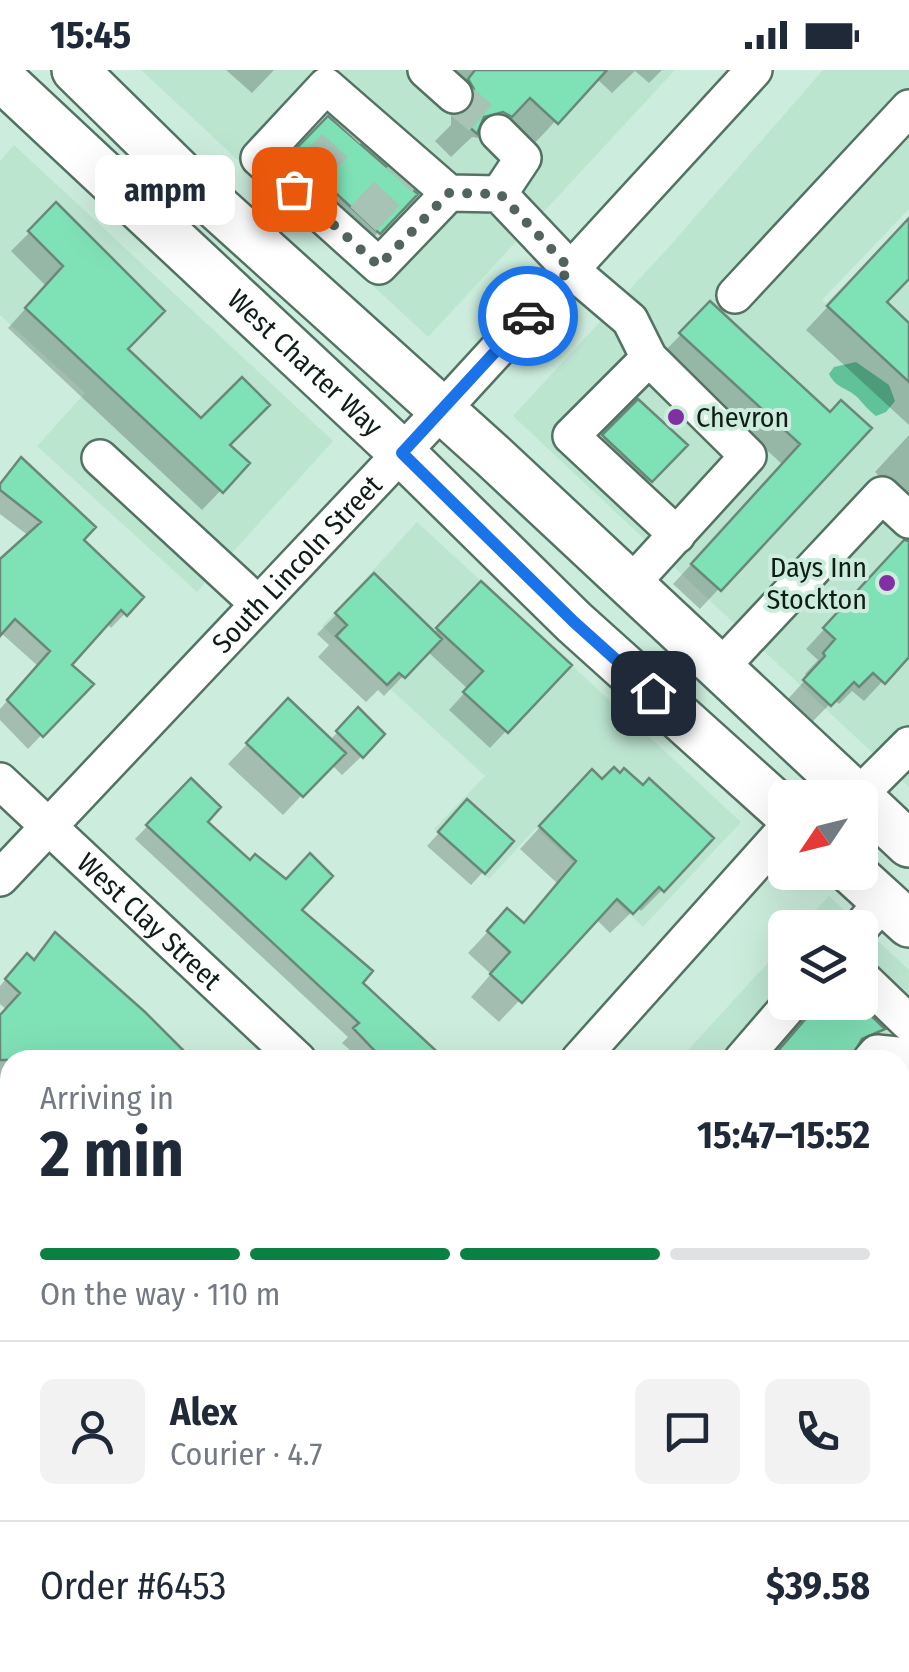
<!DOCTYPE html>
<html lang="en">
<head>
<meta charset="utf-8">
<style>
  body { margin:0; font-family:"Fira Sans Condensed",sans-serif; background:#f2f2f3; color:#1f2937; height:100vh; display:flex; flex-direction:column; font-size:38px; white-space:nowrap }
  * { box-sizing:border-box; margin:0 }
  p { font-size:32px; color:#747a83 }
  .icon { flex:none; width:55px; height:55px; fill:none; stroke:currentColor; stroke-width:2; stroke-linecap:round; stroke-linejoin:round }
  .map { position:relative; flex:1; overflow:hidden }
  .sheet { position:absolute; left:0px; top:980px; width:910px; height:622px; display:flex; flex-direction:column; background:#fff; border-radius:30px 30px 0 0; box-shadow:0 10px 40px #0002 }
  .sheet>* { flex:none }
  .needle { width:65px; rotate:235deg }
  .fabs { position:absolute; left:768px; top:710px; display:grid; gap:20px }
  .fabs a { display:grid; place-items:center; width:110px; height:110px; border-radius:15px; background:#fff; box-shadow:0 10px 40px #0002; font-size:50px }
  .pin { position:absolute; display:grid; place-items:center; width:85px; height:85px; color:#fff; margin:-42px; border-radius:20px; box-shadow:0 5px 15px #0006 }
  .courier { position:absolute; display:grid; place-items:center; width:100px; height:100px; margin:-50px; border:8px solid #1a73e8; border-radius:50%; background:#fff; color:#222; box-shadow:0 2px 12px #0007 }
  .bubble { position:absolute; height:70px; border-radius:15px; background:#fff; box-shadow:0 10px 40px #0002; font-size:32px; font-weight:700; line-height:70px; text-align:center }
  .summary em { font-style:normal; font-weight:700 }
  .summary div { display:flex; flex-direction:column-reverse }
  .summary { display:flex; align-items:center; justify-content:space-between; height:170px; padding:0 40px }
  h1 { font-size:65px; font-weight:700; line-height:75px }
  .bar { display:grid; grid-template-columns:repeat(4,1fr); gap:15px 10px; align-content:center; height:120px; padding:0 40px }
  .bar i { height:12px; border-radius:8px; background:#e0e1e3 }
  .bar .active { background:#0b8043 }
  .bar p { grid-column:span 4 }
  .line { display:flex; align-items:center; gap:25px; padding:0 40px; border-top:2px solid #e0e1e3 }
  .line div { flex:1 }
  .round { display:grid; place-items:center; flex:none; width:105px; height:105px; border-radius:15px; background:#f2f2f3 }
  .status { display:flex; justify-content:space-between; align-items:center; height:70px; padding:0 50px; background:#fff; direction:ltr }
  .status svg { height:28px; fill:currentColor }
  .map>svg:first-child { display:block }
  .built { fill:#bce5d0 }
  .water { fill:#5fc298 }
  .shadow { fill:#0003 }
  .building { fill:#7fe1b6; stroke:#6a8879; stroke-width:2.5 }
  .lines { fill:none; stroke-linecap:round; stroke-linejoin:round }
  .minor-tunnel { stroke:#a6c3b5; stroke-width:35; stroke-dasharray:35 18; stroke-linecap:butt }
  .minor-casing { stroke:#547264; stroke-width:40 }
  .major-casing { stroke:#547264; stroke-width:50 }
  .minor { stroke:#fff; stroke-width:35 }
  .major { stroke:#fff; stroke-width:45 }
  .done { stroke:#52655c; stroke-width:10; stroke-dasharray:0 18 }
  .route { stroke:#1a73e8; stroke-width:12 }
  .poi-dot { fill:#7f30a1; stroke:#cceddd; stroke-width:4 }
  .labels { text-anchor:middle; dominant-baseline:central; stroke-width:8; stroke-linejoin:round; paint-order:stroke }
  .street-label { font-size:28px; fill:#101c17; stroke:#cceddd }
  .poi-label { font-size:28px; fill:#101c17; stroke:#cceddd; text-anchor:start }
</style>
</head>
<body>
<div class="status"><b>15:45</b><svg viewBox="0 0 49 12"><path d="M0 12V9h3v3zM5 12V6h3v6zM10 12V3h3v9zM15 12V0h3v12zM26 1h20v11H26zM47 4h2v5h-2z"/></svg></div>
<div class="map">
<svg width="909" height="1602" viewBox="0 0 909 1602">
  <rect width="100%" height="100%" fill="#cceddd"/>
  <path class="built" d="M 141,0 L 675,0 L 428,267 Z
    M 823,0 L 909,0 L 909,139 L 822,230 L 826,233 L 909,153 L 909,717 L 513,346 L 667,179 Z
    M 14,75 L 333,371 L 197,522 L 37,376 L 85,323 L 0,245 L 0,91 Z
    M 417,452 L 741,752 L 643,857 L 536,758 L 489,809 L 434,759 L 485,706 L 322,556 Z
    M 829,826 L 909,900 L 909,1483 L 900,1475 L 900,990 L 679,990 L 785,874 L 785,932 L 860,932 L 860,858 L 800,857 Z
    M 909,1488 L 909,1602 L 424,1602 L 432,1592 L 900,1592 L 900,1496 Z"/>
  <path class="water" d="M 856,292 L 889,315 L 895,331 L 886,342 L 876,346 C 868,340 863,333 856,326 C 845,317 836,318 829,304 L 834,297 Z"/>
  <path class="shadow" d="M 226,0 L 274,0 L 252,23 Z
    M 449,0 L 662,0 L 649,13 L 635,1 L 612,23 L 596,8 L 532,76 L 472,67 L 451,87 L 435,71 L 451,55 L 451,44 L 445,35 Z
    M 309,68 L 415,125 L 359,182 L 275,104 Z
    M 56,136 L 124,279 L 246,394 L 202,440 L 8,258 L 46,216 L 11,181 Z
    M 909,150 L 909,205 L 883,233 L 909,257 L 909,355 L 806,260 Z
    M 691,254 L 829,345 L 868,358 L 700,539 L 673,514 L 783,395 L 662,284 Z
    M 638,333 L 684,375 L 637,423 L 591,380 Z
    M 909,365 L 909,434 L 875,402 Z
    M 21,390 L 80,470 L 141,527 L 111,558 L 107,553 L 69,595 L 90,614 L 28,679 L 0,650 L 0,639 L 38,596 L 0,562 L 0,492 L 29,466 L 0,444 L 0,413 Z
    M 909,473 L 909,583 L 864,631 L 852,621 L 839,634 L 834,630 L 810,654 L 786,631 L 808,607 L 805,604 L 818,590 L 806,579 L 885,493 Z
    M 374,507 L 433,564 L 481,515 L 568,595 L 490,678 L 449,640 L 468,619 L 427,581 L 384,626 L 378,620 L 366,632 L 318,587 L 329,575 L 317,564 Z
    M 358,641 L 362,686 L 342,705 L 331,694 L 283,745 L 228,694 L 269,651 L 329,671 Z
    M 191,711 L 204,753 L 360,913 L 444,990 L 361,990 L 342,973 L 348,967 L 135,769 Z
    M 571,723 L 662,820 L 641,841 L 637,837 L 610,863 L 596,849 L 499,952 L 471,927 L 491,904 L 468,883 L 507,841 L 522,855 L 557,813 L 520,779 Z
    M 455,745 L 483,802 L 471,815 L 427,776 Z
    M 56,865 L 192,990 L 10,990 L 10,1051 L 0,1042 L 0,947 L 7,940 L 0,934 L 0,916 L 12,902 L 32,892 Z
    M 811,932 L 852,932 L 881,960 L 863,978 L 848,984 L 848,990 L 771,990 L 790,968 L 794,951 Z
    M 0,1119 L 10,1128 L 10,1173 L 0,1183 Z
    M 0,1271 L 10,1281 L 10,1380 L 0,1370 Z
    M 909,1538 L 909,1602 L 867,1602 L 873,1592 L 900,1592 L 900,1550 Z
    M 310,1592 L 370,1592 L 378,1600 L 302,1602 Z
    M 553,1592 L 664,1592 L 675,1602 L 544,1602 Z"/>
  <path class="building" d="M 475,0 L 607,0 L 558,54 L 530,28 L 512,47 L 503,42 L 484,47 L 477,64 L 457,46 L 469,40 L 474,30 L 474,19 L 468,9 Z
    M 328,46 L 418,124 L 380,164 L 327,115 L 332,105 L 326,86 L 315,80 L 296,86 L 292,83 Z
    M 56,132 L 165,241 L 128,279 L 201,348 L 242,307 L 270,335 L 230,375 L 250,393 L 223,423 L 25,238 L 63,196 L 28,161 Z
    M 909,148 L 909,209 L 887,232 L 909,253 L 909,312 L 827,236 Z
    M 710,231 L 830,342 L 841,330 L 872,358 L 721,521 L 691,494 L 800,374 L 679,263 Z
    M 638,329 L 688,375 L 652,412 L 602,365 Z
    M 21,387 L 96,457 L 84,470 L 144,527 L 127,546 L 121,540 L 72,595 L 94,614 L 43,667 L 7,630 L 50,581 L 15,549 L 0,566 L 0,489 L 41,452 L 0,420 L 0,414 Z
    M 904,470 L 909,471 L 909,587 L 885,614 L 873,603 L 859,617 L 854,612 L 831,636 L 803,610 L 825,586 L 823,583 L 835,569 L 823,558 Z
    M 374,503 L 442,569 L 405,608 L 399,603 L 387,615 L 336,566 L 347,555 L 335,543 Z
    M 481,511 L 572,595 L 508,663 L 463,622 L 483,601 L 436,558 Z
    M 288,628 L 346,683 L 303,727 L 246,673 Z
    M 358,637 L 385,664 L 363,688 L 336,661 Z
    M 614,697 L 620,703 L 624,698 L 643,715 L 649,708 L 714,768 L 664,822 L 659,817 L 633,844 L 617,829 L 522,933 L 490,904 L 510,882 L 487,861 L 507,838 L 524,853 L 576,791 L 539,756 L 592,699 L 602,709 Z
    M 191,708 L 221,737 L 208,752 L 250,790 L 255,784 L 286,809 L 310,783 L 333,806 L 302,840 L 373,901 L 363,913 L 446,990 L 387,990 L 375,981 L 353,958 L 359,953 L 146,755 Z
    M 467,729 L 514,771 L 485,804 L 438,762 Z
    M 55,862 L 145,942 L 193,990 L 0,990 L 0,945 L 20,923 L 5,909 L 27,883 L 34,890 Z
    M 813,932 L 857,932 L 885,959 L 862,969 L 850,990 L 770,990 L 808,946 Z"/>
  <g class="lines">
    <path class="minor-tunnel" d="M 454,25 L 498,63
      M 311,101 L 350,59
      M 363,149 L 402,107"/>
    <defs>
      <g id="minor">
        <path d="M 426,0 L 454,25"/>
        <path d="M 498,63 L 523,88 L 499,124"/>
        <path d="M 449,123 L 326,16 L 259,88 L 379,196 L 449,123 L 499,124 L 570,199 L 630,250 L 649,288 L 748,386 L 631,514"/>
        <path d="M 251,167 L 311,101"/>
        <path d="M 735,225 L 909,38"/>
        <path d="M 649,288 L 571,366 L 677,465"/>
        <path d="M 100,388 L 257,533"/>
        <path d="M 720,598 L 882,425 L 909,450"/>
        <path id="s1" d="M 0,711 L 298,990"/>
        <path d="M 858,726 L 909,675"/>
        <path id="s2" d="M 0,808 L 442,340 L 754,0"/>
        <path d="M 860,858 L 884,831"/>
        <path d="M 860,906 L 909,953"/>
        <path d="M 579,990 L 785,760"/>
        <path d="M 742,990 L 792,932"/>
        <path d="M 871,990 L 877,983 L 909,986"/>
        <path d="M 900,1137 L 909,1128"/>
        <path d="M 900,1281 L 903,1297 L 900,1307"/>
        <path d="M 900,1380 L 909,1377"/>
        <path d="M 0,1423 L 10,1433"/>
        <path d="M 900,1485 L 909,1483"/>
        <path d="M 181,1592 L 192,1602"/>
        <path d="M 20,1602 L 29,1592"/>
        <path d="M 490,1602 L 498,1592"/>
        <path d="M 784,1602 L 789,1592"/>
      </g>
      <g id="major">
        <path d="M 75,0 L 189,112 L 494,387 L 859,728"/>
        <path id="s3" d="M 0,7 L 402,383 L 574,552 L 785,742"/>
        <path d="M 860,728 L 909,774"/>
        <path d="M 852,802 L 909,854"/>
      </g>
    </defs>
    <use href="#minor" class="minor-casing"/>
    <use href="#major" class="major-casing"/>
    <use href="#minor" class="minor"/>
    <use href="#major" class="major"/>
  </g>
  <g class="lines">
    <path class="done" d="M 294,119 L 379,196 L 449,123 L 500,124 L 570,199 L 528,246"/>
    <path class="route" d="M 528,246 L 402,383 L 574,552 L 653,623"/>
  </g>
  <g class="poi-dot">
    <circle cx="676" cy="347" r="10"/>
    <circle cx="887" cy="513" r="10"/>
  </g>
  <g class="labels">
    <g class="street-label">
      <text stroke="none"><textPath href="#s3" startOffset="418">West Charter Way</textPath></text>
      <text stroke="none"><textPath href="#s2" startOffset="432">South Lincoln Street</textPath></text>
      <text stroke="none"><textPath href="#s1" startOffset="205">West Clay Street</textPath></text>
    </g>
    <g class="poi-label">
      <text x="696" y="347">Chevron</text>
      <text x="867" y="497" text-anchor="end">Days Inn<tspan x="867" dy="32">Stockton</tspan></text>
    </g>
  </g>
</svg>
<div class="fabs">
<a><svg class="needle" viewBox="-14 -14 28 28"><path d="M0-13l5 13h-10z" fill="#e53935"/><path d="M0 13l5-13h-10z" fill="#747a83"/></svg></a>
<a><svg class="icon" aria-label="layers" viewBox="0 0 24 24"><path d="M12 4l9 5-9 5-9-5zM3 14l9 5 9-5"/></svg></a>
</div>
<div class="pin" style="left:294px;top:119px;background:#ea580c"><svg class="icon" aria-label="bag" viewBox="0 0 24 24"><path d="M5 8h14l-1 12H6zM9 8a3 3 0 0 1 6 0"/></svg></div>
<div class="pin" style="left:653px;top:623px;background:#1f2937"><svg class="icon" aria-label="home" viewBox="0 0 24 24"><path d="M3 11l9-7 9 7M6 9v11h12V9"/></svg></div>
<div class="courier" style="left:528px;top:246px"><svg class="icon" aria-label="car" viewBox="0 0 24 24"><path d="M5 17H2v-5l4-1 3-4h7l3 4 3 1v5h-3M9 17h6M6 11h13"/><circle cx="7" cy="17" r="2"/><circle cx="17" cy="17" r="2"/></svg></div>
<div class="bubble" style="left:95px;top:85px;width:140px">ampm</div>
<section class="sheet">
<div class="summary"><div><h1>2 min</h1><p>Arriving in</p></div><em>15:47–15:52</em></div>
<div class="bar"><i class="active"></i><i class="active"></i><i class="active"></i><i></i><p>On the way · 110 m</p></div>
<div class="line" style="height:180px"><a class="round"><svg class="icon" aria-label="person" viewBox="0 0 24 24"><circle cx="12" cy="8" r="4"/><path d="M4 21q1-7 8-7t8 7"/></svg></a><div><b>Alex</b><p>Courier · 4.7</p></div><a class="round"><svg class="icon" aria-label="chat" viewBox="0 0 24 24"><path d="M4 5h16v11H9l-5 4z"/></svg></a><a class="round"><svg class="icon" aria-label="phone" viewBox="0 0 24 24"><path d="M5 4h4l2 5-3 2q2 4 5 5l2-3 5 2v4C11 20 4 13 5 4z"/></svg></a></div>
<div class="line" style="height:130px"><div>Order #6453</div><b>$39.58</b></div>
</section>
</div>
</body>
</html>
